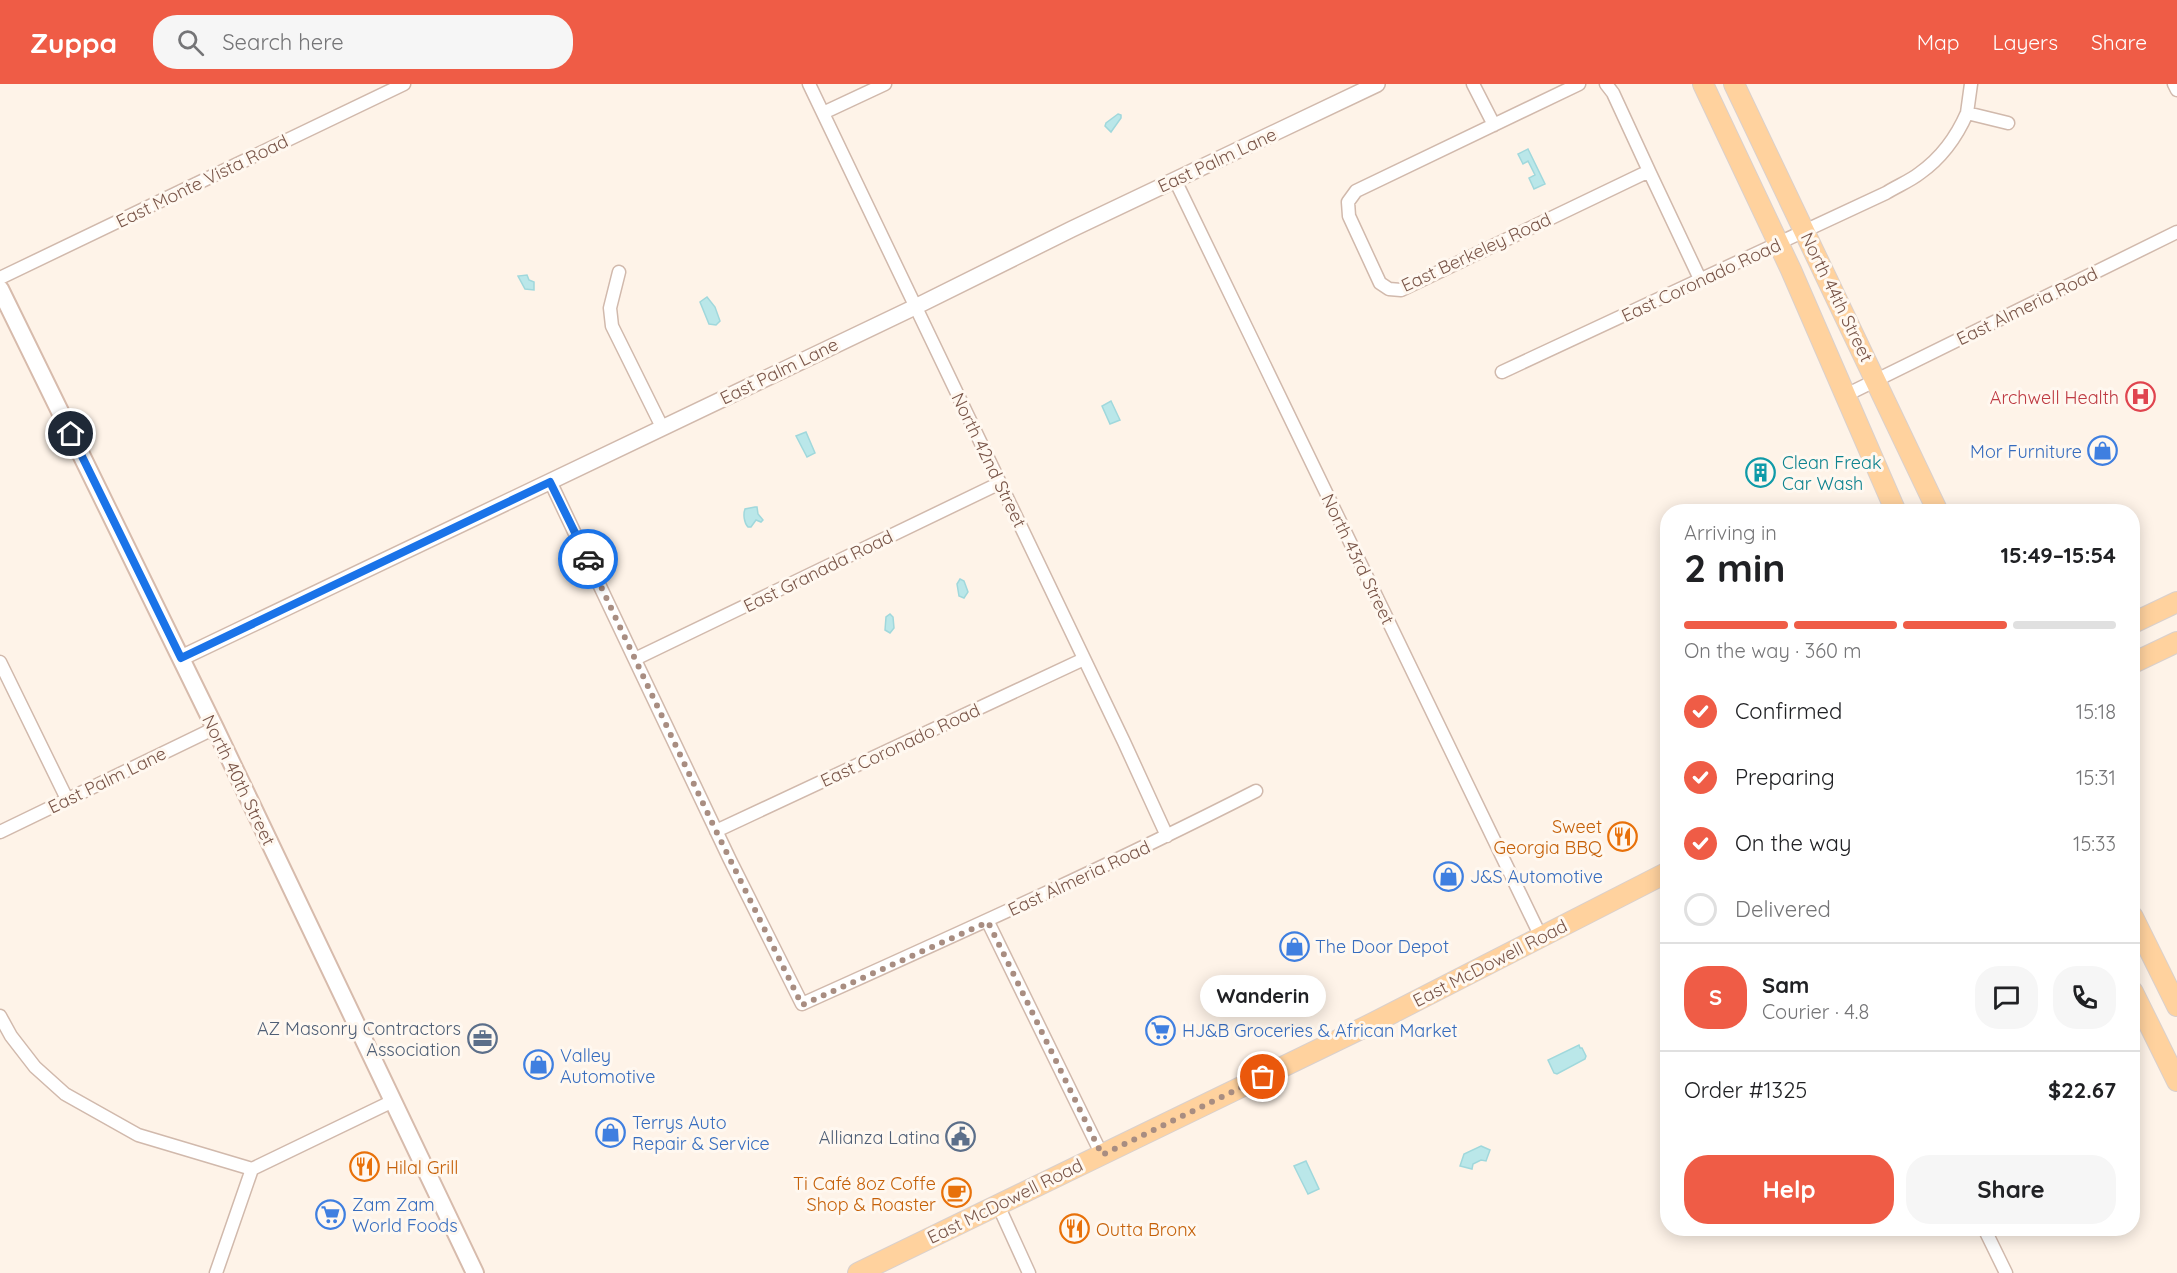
<!DOCTYPE html>
<html lang="en">
<head>
<meta charset="utf-8">
<style>
  body { margin:0; font-family:Quicksand,sans-serif; background:#f6f6f6; color:#202124; height:100vh; display:flex; flex-direction:column; font-size:22px; white-space:nowrap }
  * { box-sizing:border-box; margin:0 }
  p { font-size:20px; color:#757577 }
  .icon { flex:none; width:33px; height:33px; fill:none; stroke:currentColor; stroke-width:2; stroke-linecap:round; stroke-linejoin:round }
  .map { position:relative; flex:1; overflow:hidden }
  .sheet { position:absolute; left:1660px; top:420px; width:480px; height:732px; display:flex; flex-direction:column; background:#fff; border-radius:24px; box-shadow:0 3px 15px #0003 }
  .sheet>* { flex:none }
  .pin { position:absolute; display:grid; place-items:center; width:51px; height:51px; color:#fff; margin:-26px; border:3px solid #fff; border-radius:50%; box-shadow:0 2px 6px #0007 }
  .courier { position:absolute; display:grid; place-items:center; width:60px; height:60px; margin:-30px; border:4px solid #1a73e8; border-radius:50%; background:#fff; color:#222; box-shadow:0 2px 8px #0007 }
  .bubble { position:absolute; height:42px; border-radius:21px; background:#fff; box-shadow:0 3px 15px #0003; font-size:20px; font-weight:800; line-height:42px; text-align:center }
  .summary em { font-style:normal; font-weight:800 }
  .summary div { display:flex; flex-direction:column-reverse }
  .summary { display:flex; align-items:center; justify-content:space-between; height:102px; padding:0 24px }
  h1 { font-size:39px; font-weight:800; line-height:45px }
  .bar { display:grid; grid-template-columns:repeat(4,1fr); gap:9px 6px; align-content:center; height:72px; padding:0 24px }
  .bar i { height:8px; border-radius:4px; background:#e0e0e0 }
  .bar .current { background:#ef5c46 }
  .bar p { grid-column:span 4 }
  .line { display:flex; align-items:center; gap:15px; padding:0 24px; border-top:2px solid #e0e0e0 }
  .line div { flex:1 }
  .round { display:grid; place-items:center; flex:none; width:63px; height:63px; border-radius:24px; background:#f6f6f6 }
  ol { padding:0 24px; list-style:none }
  li { display:flex; align-items:center; gap:18px; height:66px }
  li p { margin-inline-start:auto }
  li .icon { padding:6px; border-radius:50%; background:#ef5c46; color:#fff; stroke-width:4 }
  li:last-child { color:#757577 }
  li i { width:33px; height:33px; border:3px solid #e0e0e0; border-radius:50% }
  .action { display:flex; gap:12px; margin-top:auto; padding:12px 24px }
  .action a { flex:1; height:69px; border-radius:24px; background:#ef5c46; color:#fff; font-size:24px; font-weight:800; line-height:69px; text-align:center }
  .action a+a { background:#f6f6f6; color:#202124 }
  header { display:flex; align-items:center; gap:36px; box-sizing:border-box; height:84px; padding:0 30px; background:#ef5c46; color:#fff }
  header strong { font-size:28px }
  nav { display:flex; gap:33px; margin-inline-start:auto; font-size:21px }
  .search { width:420px; height:54px; background:#f6f6f6; display:flex; align-items:center; gap:15px; box-sizing:border-box; padding:0 21px; border-radius:24px; color:#757577; font-size:22px }
  .map>svg:first-child { display:block }
  .water { fill:#bae7e9; stroke:#a0d8dc; stroke-width:1.5 }
  .lines { fill:none; stroke-linecap:round; stroke-linejoin:round }
  .minor-casing { stroke:#d1b9ac; stroke-width:15 }
  .tertiary-casing { stroke:#d1b9ac; stroke-width:18 }
  .secondary-casing { stroke:#d7bbac; stroke-width:20 }
  .primary-casing { stroke:#dad0cc; stroke-width:22 }
  .minor { stroke:#fff; stroke-width:12 }
  .tertiary { stroke:#fff; stroke-width:15 }
  .secondary { stroke:#fff; stroke-width:16 }
  .primary { stroke:#ffd29e; stroke-width:20 }
  .done { stroke:#a88d81; stroke-width:6; stroke-dasharray:0 10.8 }
  .route { stroke:#1a73e8; stroke-width:8 }
  .labels { text-anchor:middle; dominant-baseline:central; stroke-width:6; stroke-linejoin:round; paint-order:stroke }
  .street-label { font-size:18px; fill:#7a5649; stroke:#fff8f0 }
  .health-label { font-size:18px; fill:#be3a42; stroke:#fff8f0; text-anchor:end }
  .shop-label { font-size:18px; fill:#366cbe; stroke:#fff8f0; text-anchor:start }
  .culture-label { font-size:18px; fill:#0d838f; stroke:#fff8f0; text-anchor:start }
  .food-label { font-size:18px; fill:#c56008; stroke:#fff8f0; text-anchor:end }
  .service-label { font-size:18px; fill:#4e5e75; stroke:#fff8f0; text-anchor:end }
</style>
</head>
<body>
<header>
<strong>Zuppa</strong>
<div class="search"><svg class="icon" aria-label="search" viewBox="0 0 24 24"><circle cx="10" cy="10" r="6"/><path d="M15 15l6 6"/></svg>Search here</div>
<nav><a>Map</a><a>Layers</a><a>Share</a></nav>
</header>
<div class="map">
<svg width="2177" height="1189" viewBox="0 0 2177 1189">
  <rect width="100%" height="100%" fill="#fef3e8"/>
  <path class="water" d="M 1118,30 L 1121,31 L 1121,34 L 1111,48 L 1105,42 L 1106,39 Z
    M 1528,65 L 1545,100 L 1534,105 L 1529,94 L 1535,91 L 1528,77 L 1523,80 L 1518,70 Z
    M 527,191 L 529,196 L 534,198 L 534,206 L 525,205 L 518,192 Z
    M 707,213 L 715,223 L 720,237 L 716,241 L 709,240 L 700,218 Z
    M 1111,317 L 1120,336 L 1110,340 L 1102,322 Z
    M 806,348 L 815,369 L 807,373 L 796,352 Z
    M 755,423 L 757,423 L 758,430 L 763,436 L 761,438 L 756,436 L 751,443 L 748,443 C 744,439 743,430 745,425 Z
    M 960,495 L 964,497 L 968,508 L 964,514 L 959,512 L 957,500 Z
    M 890,530 L 893,533 L 894,544 L 890,549 L 885,546 L 886,533 Z
    M 1579,961 L 1580,964 L 1582,964 L 1586,972 L 1585,975 L 1557,990 L 1554,989 L 1548,976 Z
    M 1481,1062 L 1490,1066 L 1486,1077 L 1481,1076 L 1473,1080 L 1472,1085 L 1460,1082 L 1464,1070 Z
    M 1306,1077 L 1319,1105 L 1308,1110 L 1294,1082 Z"/>
  <g class="lines">
    <defs>
      <path id="minor" d="M 809,0 L 1124,658 L 1167,752
        M 1473,0 L 1494,41
        M 1579,0 L 1356,107 L 1348,118 L 1349,132 L 1380,199 L 1389,205 L 1401,206 L 1649,87 L 1613,9 L 1606,0
        M 2174,0 L 2177,6
        M 823,29 L 885,0
        M 1967,29 L 1971,0
        M 1649,87 L 1700,195
        M 1175,96 L 1541,853
        M 619,188 L 610,224 L 612,242 L 662,343
        M 0,194 L 404,0
        M 1502,288 L 1886,109 C 1897,102 1910,97 1920,89 C 1941,74 1957,52 1967,29 L 2008,39
        M 1846,311 L 2177,148
        M 550,397 L 730,776 L 802,920 C 955,851 1107,783 1256,707
        M 635,575 L 1000,399
        M 0,578 L 67,715
        M 716,747 L 1084,575
        M 0,748 L 215,644
        M 988,838 L 1102,1071
        M 0,932 L 11,952 L 35,983 L 65,1010 L 138,1051 L 252,1085
        M 998,1121 L 1029,1189
        M 1984,1144 L 2006,1189
        M 216,1189 L 252,1085 L 393,1017"/>
      <path id="tertiary" d="M 181,574 L 915,223 L 1072,145 L 1377,0"/>
      <path id="secondary" d="M 0,205 L 215,644 L 475,1189"/>
      <path id="primary" d="M 1703,0 L 1791,186 L 1896,428
        M 1734,0 L 1938,428
        M 2133,539 L 2177,518
        M 2133,579 L 2177,558
        M 2133,833 L 2177,922
        M 2133,908 L 2177,997
        M 858,1189 L 1373,939 L 1668,788"/>
    </defs>
    <use href="#minor" class="minor-casing"/>
    <use href="#tertiary" class="tertiary-casing"/>
    <use href="#secondary" class="secondary-casing"/>
    <use href="#primary" class="primary-casing"/>
    <use href="#minor" class="minor"/>
    <use href="#tertiary" class="tertiary"/>
    <use href="#secondary" class="secondary"/>
    <use href="#primary" class="primary"/>
  </g>
  <g class="lines">
    <path class="done" d="M 588,475 L 716,747 L 802,921 L 988,838 L 1102,1071 L 1263,993"/>
    <path class="route" d="M 71,350 L 181,574 L 550,398 L 588,475"/>
  </g>
  <defs>
    <symbol id="hospital-ring" viewBox="-11 -11 22 22"><circle r="9.5" fill="#fff8f0" stroke="#e0444e" stroke-width="1.5"/><path d="M-5-5h3v3.5h4V-5h3V5h-3V1.5h-4V5h-3Z" fill="#e0444e"/></symbol>
    <symbol id="shop-ring" viewBox="-11 -11 22 22"><circle r="9.5" fill="#fff8f0" stroke="#3f7fe0" stroke-width="1.5"/><path d="M-5-2.5h2.3a2.7 3.5 0 0 1 5.4 0H5L5.5 6h-11ZM-1.5-2.5h3a1.5 2.3 0 0 0-3 0Z" fill="#3f7fe0"/></symbol>
    <symbol id="building-ring" viewBox="-11 -11 22 22"><circle r="9.5" fill="#fff8f0" stroke="#0f9aa8" stroke-width="1.5"/><path d="M-4-6H4V6H1V3H-1V6H-4ZM-2.5-4.3h1.7v1.8h-1.7ZM.8-4.3h1.7v1.8H.8ZM-2.5-1h1.7V.8h-1.7ZM.8-1h1.7V.8H.8Z" fill="#0f9aa8"/></symbol>
    <symbol id="restaurant-ring" viewBox="-11 -11 22 22"><circle r="9.5" fill="#fff8f0" stroke="#e8710a" stroke-width="1.5"/><path d="M-5-6h1v4h1v-4h1v4h1v-4h1v5L-1.5 .5V6h-2V.5L-5-1ZM5-6V6H3V1.5H1.5Q1.5-4 5-6Z" fill="#e8710a"/></symbol>
    <symbol id="supermarket-ring" viewBox="-11 -11 22 22"><circle r="9.5" fill="#fff8f0" stroke="#3f7fe0" stroke-width="1.5"/><path d="M-6-5.5h2.5l.6 2H6L4.5 2H-2.5L-4.4-4H-6ZM-1.5 3.2a1.3 1.3 0 1 0 .1 0ZM3 3.2a1.3 1.3 0 1 0 .1 0Z" fill="#3f7fe0"/></symbol>
    <symbol id="office-ring" viewBox="-11 -11 22 22"><circle r="9.5" fill="#fff8f0" stroke="#5c6f8a" stroke-width="1.5"/><path d="M-6-3h4V-5.5h4V-3h4V5H-6ZM-1-4.5V-3h2v-1.5ZM-6 0V1H6V0Z" fill="#5c6f8a"/></symbol>
    <symbol id="civic-ring" viewBox="-11 -11 22 22"><circle r="9.5" fill="#fff8f0" stroke="#5c6f8a" stroke-width="1.5"/><path d="M-.6-6.5H3V-4.5H.6V-3L4-1V1h2V6H-6V1h2V-1L-.6-3ZM-1.2 2.5V6h2.4V2.5Z" fill="#5c6f8a"/></symbol>
    <symbol id="cafe-ring" viewBox="-11 -11 22 22"><circle r="9.5" fill="#fff8f0" stroke="#e8710a" stroke-width="1.5"/><path d="M-5.5-4.5H6V0H3Q3 3.5 0 3.5H-2.5Q-5.5 3.5-5.5 0ZM3-3.2v2h1.7v-2ZM-6 4.5H4V6H-6Z" fill="#e8710a"/></symbol>
  </defs>
  <g fill-rule="evenodd">
    <use href="#hospital-ring" x="2124" y="296" width="33" height="33"/>
    <use href="#shop-ring" x="2086" y="350" width="33" height="33"/>
    <use href="#building-ring" x="1744" y="372" width="33" height="33"/>
    <use href="#restaurant-ring" x="1606" y="736" width="33" height="33"/>
    <use href="#shop-ring" x="1432" y="776" width="33" height="33"/>
    <use href="#shop-ring" x="1278" y="846" width="33" height="33"/>
    <use href="#supermarket-ring" x="1144" y="930" width="33" height="33"/>
    <use href="#office-ring" x="466" y="938" width="33" height="33"/>
    <use href="#shop-ring" x="522" y="964" width="33" height="33"/>
    <use href="#shop-ring" x="594" y="1032" width="33" height="33"/>
    <use href="#civic-ring" x="944" y="1036" width="33" height="33"/>
    <use href="#restaurant-ring" x="348" y="1066" width="33" height="33"/>
    <use href="#cafe-ring" x="940" y="1092" width="33" height="33"/>
    <use href="#supermarket-ring" x="314" y="1114" width="33" height="33"/>
    <use href="#restaurant-ring" x="1058" y="1128" width="33" height="33"/>
  </g>
  <g class="labels">
    <g class="street-label">
      <text transform="translate(1217 76) rotate(-25)">East Palm Lane</text>
      <text transform="translate(202 97) rotate(-26)">East Monte Vista Road</text>
      <text transform="translate(1476 168) rotate(-25)">East Berkeley Road</text>
      <text transform="translate(1701 196) rotate(-25)">East Coronado Road</text>
      <text transform="translate(1837 213) rotate(64)">North 44th Street</text>
      <text transform="translate(2027 222) rotate(-26)">East Almeria Road</text>
      <text transform="translate(779 287) rotate(-26)">East Palm Lane</text>
      <text transform="translate(989 376) rotate(64)">North 42nd Street</text>
      <text transform="translate(1358 475) rotate(64)">North 43rd Street</text>
      <text transform="translate(818 487) rotate(-26)">East Granada Road</text>
      <text transform="translate(900 661) rotate(-25)">East Coronado Road</text>
      <text transform="translate(107 696) rotate(-26)">East Palm Lane</text>
      <text transform="translate(239 696) rotate(64)">North 40th Street</text>
      <text transform="translate(1079 794) rotate(-25)">East Almeria Road</text>
      <text transform="translate(1490 879) rotate(-27)">East McDowell Road</text>
      <text transform="translate(1005 1117) rotate(-26)">East McDowell Road</text>
    </g>
    <g class="health-label">
      <text x="2119" y="313">Archwell Health</text>
    </g>
    <g class="shop-label">
      <text x="2082" y="367" text-anchor="end">Mor Furniture</text>
      <text x="1470" y="792">J&amp;S Automotive</text>
      <text x="1315" y="862">The Door Depot</text>
      <text x="1182" y="946">HJ&amp;B Groceries &amp; African Market</text>
      <text x="560" y="971">Valley<tspan x="560" dy="21">Automotive</tspan></text>
      <text x="632" y="1038">Terrys Auto<tspan x="632" dy="21">Repair &amp; Service</tspan></text>
      <text x="352" y="1120">Zam Zam<tspan x="352" dy="21">World Foods</tspan></text>
    </g>
    <g class="culture-label">
      <text x="1782" y="378">Clean Freak<tspan x="1782" dy="21">Car Wash</tspan></text>
    </g>
    <g class="food-label">
      <text x="1602" y="742">Sweet<tspan x="1602" dy="21">Georgia BBQ</tspan></text>
      <text x="386" y="1083" text-anchor="start">Hilal Grill</text>
      <text x="936" y="1099">Ti Café 8oz Coffe<tspan x="936" dy="21">Shop &amp; Roaster</tspan></text>
      <text x="1096" y="1145" text-anchor="start">Outta Bronx</text>
    </g>
    <g class="service-label">
      <text x="461" y="944">AZ Masonry Contractors<tspan x="461" dy="21">Association</tspan></text>
      <text x="940" y="1053">Allianza Latina</text>
    </g>
  </g>
</svg>
<div class="pin" style="left:1263px;top:993px;background:#ea580c"><svg class="icon" aria-label="bag" viewBox="0 0 24 24"><path d="M5 8h14l-1 12H6zM9 8a3 3 0 0 1 6 0"/></svg></div>
<div class="pin" style="left:71px;top:350px;background:#1f2937"><svg class="icon" aria-label="home" viewBox="0 0 24 24"><path d="M3 11l9-7 9 7M6 9v11h12V9"/></svg></div>
<div class="courier" style="left:588px;top:475px"><svg class="icon" aria-label="car" viewBox="0 0 24 24"><path d="M5 17H2v-5l4-1 3-4h7l3 4 3 1v5h-3M9 17h6M6 11h13"/><circle cx="7" cy="17" r="2"/><circle cx="17" cy="17" r="2"/></svg></div>
<div class="bubble" style="left:1200px;top:891px;width:126px">Wanderin</div>
<section class="sheet">
<div class="summary"><div><h1>2 min</h1><p>Arriving in</p></div><em>15:49–15:54</em></div>
<div class="bar"><i class="current"></i><i class="current"></i><i class="current"></i><i></i><p>On the way · 360 m</p></div>
<ol>
<li><svg class="icon" aria-label="check" viewBox="0 0 24 24"><path d="M5 12l5 5 9-10"/></svg>Confirmed<p>15:18</p></li>
<li><svg class="icon" aria-label="check" viewBox="0 0 24 24"><path d="M5 12l5 5 9-10"/></svg>Preparing<p>15:31</p></li>
<li><svg class="icon" aria-label="check" viewBox="0 0 24 24"><path d="M5 12l5 5 9-10"/></svg>On the way<p>15:33</p></li>
<li><i></i>Delivered</li>
</ol>
<div class="line" style="height:108px"><b class="round" style="background:#ef5c46;color:#fff">S</b><div><b>Sam</b><p>Courier · 4.8</p></div><a class="round"><svg class="icon" aria-label="chat" viewBox="0 0 24 24"><path d="M4 5h16v11H9l-5 4z"/></svg></a><a class="round"><svg class="icon" aria-label="phone" viewBox="0 0 24 24"><path d="M5 4h4l2 5-3 2q2 4 5 5l2-3 5 2v4C11 20 4 13 5 4z"/></svg></a></div>
<div class="line" style="height:78px"><div>Order #1325</div><b>$22.67</b></div>
<div class="action"><a>Help</a><a>Share</a></div>
</section>
</div>
</body>
</html>
